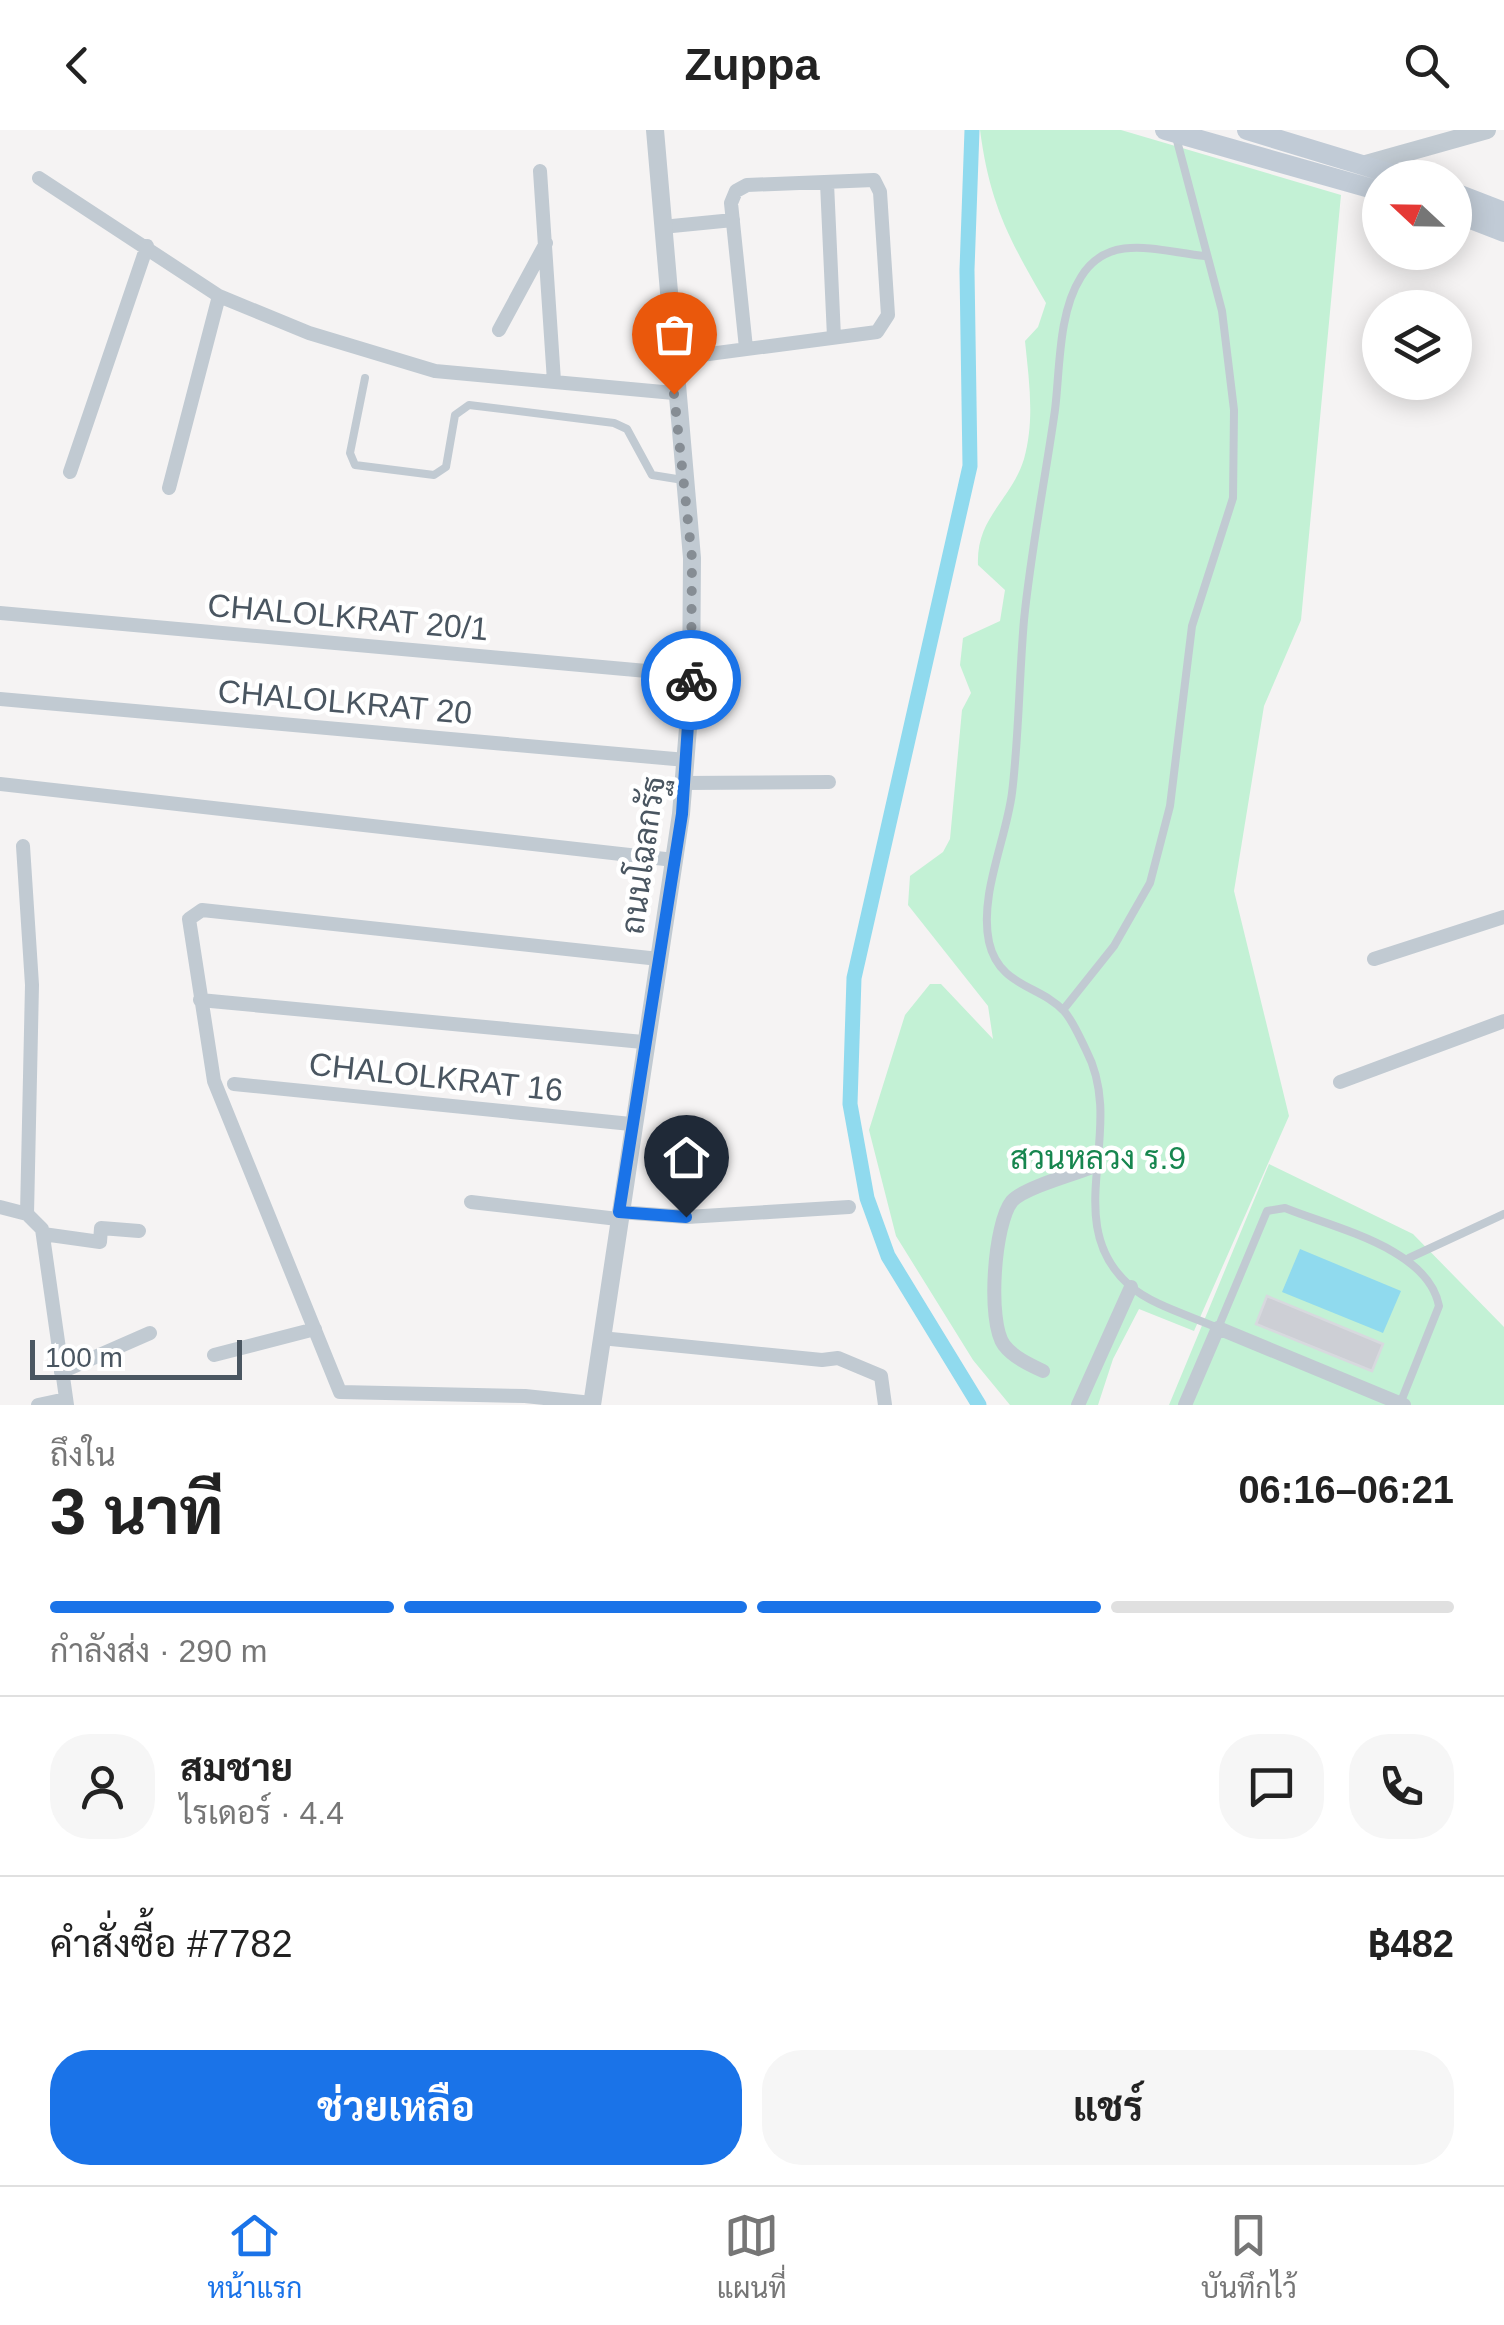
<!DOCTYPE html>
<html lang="th">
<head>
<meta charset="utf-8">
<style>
  body { margin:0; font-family:Arial,Sarabun,sans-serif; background:#f6f6f6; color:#222; height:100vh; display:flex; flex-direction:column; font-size:38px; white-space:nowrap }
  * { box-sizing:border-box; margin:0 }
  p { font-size:32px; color:#767676 }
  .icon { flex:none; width:55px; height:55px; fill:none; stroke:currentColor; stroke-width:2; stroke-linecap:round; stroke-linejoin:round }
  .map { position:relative; height:1275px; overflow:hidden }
  .panel { display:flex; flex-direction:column; background:#fff; flex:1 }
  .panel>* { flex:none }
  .needle { width:65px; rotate:292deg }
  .controls { position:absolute; left:1362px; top:30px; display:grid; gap:20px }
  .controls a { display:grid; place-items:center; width:110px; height:110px; border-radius:50%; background:#fff; box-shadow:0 5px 25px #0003; font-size:50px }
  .scale { position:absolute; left:30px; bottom:25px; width:212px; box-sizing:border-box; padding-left:10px; border:5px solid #4a5661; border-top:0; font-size:28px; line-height:35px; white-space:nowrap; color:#4a5661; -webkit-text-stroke:8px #fff; paint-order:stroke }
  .pin { position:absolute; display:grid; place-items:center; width:85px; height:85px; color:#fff; margin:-102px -42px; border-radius:50% 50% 50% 0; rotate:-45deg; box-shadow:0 0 10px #0007 }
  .pin .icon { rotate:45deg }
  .courier { position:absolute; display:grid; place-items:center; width:100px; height:100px; margin:-50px; border:8px solid #1a73e8; border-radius:50%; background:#fff; color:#222; box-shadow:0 2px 12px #0007 }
  .headline em { font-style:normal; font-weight:700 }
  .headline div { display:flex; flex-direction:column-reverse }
  .headline { display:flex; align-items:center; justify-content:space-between; height:170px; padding:0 50px }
  h1 { font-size:65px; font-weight:700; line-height:75px }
  .bar { display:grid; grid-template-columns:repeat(4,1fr); gap:15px 10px; align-content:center; height:120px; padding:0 50px }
  .bar i { height:12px; border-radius:8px; background:#e0e0e0 }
  .bar .on { background:#1a73e8 }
  .bar p { grid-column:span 4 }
  .line { display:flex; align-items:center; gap:25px; padding:0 50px; border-top:2px solid #e0e0e0 }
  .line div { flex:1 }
  .round { display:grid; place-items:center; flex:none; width:105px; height:105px; border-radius:40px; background:#f6f6f6 }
  .action { display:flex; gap:20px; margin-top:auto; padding:20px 50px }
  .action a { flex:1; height:115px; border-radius:40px; background:#1a73e8; color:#fff; font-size:40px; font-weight:700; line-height:115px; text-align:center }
  .action a+a { background:#f6f6f6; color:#222 }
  header { display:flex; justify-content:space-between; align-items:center; height:130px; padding:0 50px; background:#fff; font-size:45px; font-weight:700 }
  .tab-bar { display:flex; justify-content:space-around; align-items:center; height:140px; border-top:2px solid #e0e0e0; background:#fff; font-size:28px; color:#767676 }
  .tab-bar a { display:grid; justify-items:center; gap:5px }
  .tab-bar .on { color:#1a73e8 }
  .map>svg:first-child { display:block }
  .green { fill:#c3f1d5 }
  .water { fill:#90daee }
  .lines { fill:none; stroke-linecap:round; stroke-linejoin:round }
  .canal { stroke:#90daee; stroke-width:15 }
  .building { fill:#cdcfd5; stroke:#d7d9de; stroke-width:2.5 }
  .service { stroke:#c1cad2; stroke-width:8 }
  .minor { stroke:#c1cad2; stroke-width:14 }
  .tertiary { stroke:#c1cad2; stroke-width:18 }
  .secondary { stroke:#c1cbd6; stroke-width:20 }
  .done { stroke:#868d94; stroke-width:10; stroke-dasharray:0 18 }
  .route { stroke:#1a73e8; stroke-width:12 }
  .labels { text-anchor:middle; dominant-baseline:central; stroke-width:9; stroke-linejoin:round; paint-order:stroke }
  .street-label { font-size:32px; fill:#4a5661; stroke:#fff }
  .park-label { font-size:32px; fill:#17864f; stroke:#fff }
</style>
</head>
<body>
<header><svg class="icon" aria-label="back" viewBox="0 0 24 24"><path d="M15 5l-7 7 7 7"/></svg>Zuppa<svg class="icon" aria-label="search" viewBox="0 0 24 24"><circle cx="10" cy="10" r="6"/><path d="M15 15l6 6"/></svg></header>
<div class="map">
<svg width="1504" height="1275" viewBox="0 0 1504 1275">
  <rect width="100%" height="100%" fill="#f5f3f3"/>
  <path class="green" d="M 980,0 L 1121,0 L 1341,65 L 1301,490 L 1264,576 L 1234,761 L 1289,986 L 1194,1201 L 1139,1179 L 1113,1229 L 1098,1275 L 1010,1275 L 973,1230 L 896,1106 L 869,1000 L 905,885 L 930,854 L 941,854 L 993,909 L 988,876 L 908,775 L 910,746 L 943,722 L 950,709 L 962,580 L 971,563 L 960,535 L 963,508 L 1000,491 L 1005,460 L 978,435 C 976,387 1011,371 1024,329 C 1035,290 1029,251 1025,211 L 1038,197 L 1046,173 C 1009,109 990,75 980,0 Z
    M 1269,1034 L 1413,1104 L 1504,1197 L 1504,1275 L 1169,1275 Z"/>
  <path class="water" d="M 1300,1119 L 1401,1161 L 1383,1203 L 1282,1162 Z"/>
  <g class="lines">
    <path class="canal" d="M 972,0 L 967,140 L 970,336 L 854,848 L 850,974 L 867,1068 L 888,1126 L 979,1275"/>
  </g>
  <path class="building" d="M 1267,1166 L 1383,1214 L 1372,1241 L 1256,1194 Z"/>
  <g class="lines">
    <path class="service" d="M 1205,126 C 1161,122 1109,101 1081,147 C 1058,183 1060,240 1055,280 C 1045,350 1031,420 1024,490 C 1019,548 1019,606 1012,663 C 1006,710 979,765 989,812 C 999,857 1040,855 1064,881 C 1073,891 1080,908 1086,920 C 1128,1000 1058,1091 1129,1155 C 1151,1175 1191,1186 1218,1198 L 1267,1081 L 1285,1078 C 1334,1098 1428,1118 1439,1176 L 1400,1274
      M 365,248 L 350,323 L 355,335 L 434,345 L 446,337 L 455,285 L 469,275 L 614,293 L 627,299 L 652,345 L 683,350
      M 1063,880 L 1114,816 L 1150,753 L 1170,676 L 1192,496 L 1233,368 L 1234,280 L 1222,181 L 1176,7
      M 1409,1128 L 1504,1084"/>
    <path class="minor" d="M 540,41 L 554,251
      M 39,48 L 219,166 L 309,203 L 435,241 L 674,263
      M 827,53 L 834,207
      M 662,97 L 733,90
      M 499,200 L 546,113
      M 671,229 L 877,202 L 888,185 L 880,62 L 874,50 L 747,55 L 736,61 L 731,73 L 746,218
      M 70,342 L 147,116
      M 169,358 L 219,166
      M 0,483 L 691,545
      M 0,569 L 686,630
      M 683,653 L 829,652
      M 0,654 L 674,730
      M 23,716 L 32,855 L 27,1084
      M 1374,829 L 1504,787
      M 200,870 L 643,912
      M 1340,952 L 1504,891
      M 234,954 L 631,994
      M 471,1072 L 618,1089
      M 0,1077 L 27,1084 L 42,1099 L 67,1275
      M 619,1082 L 687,1087 L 849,1077
      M 43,1104 L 100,1112 L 101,1098 L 139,1101
      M 601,1208 L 822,1230 L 838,1228 L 881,1246 L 885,1275
      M 214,1225 L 315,1199
      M 1043,1241 C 1030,1235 1013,1227 1004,1215 C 987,1192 994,1093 1012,1071 C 1025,1057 1078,1043 1098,1035
      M 61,1242 L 150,1203
      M 592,1273 L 525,1266 L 340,1262 L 214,951 L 189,789 L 202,780 L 659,829
      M 38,1275 L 66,1269
      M 1078,1275 L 1131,1157
      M 1185,1275 L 1218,1198 L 1404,1275"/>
    <path class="tertiary" d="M 1366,34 L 1487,0
      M 592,1275 L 681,684 L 691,561 L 692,428 L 655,0"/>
    <path class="secondary" d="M 1165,0 L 1380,61
      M 1247,0 L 1405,48
      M 1455,63 L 1504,82
      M 1455,83 L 1504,102"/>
  </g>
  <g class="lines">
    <path class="done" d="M 674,264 L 692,428 L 691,550"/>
    <path class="route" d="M 686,1087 L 619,1082 L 682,684 L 691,550"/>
  </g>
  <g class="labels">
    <g class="street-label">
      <text transform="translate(348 487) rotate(5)">CHALOLKRAT 20/1</text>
      <text transform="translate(345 572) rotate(5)">CHALOLKRAT 20</text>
      <text transform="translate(643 725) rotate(-82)">ถนนโฉลกรัฐ</text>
      <text transform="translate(436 947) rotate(6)">CHALOLKRAT 16</text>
    </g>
    <g class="park-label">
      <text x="1098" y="1028">สวนหลวง ร.9</text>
    </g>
  </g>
</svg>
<div class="controls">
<a><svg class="needle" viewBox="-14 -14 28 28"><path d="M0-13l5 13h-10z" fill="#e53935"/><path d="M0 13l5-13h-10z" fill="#767676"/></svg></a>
<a><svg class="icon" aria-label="layers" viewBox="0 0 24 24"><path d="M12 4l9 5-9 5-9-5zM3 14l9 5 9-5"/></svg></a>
</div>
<div class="scale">100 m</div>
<div class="pin" style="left:674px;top:264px;background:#ea580c"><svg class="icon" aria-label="bag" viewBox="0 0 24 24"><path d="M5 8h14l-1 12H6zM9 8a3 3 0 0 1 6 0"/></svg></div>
<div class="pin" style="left:686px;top:1087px;background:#1f2937"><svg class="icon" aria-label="home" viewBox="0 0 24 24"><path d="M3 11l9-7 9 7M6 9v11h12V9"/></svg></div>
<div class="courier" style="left:691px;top:550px"><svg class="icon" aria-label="bike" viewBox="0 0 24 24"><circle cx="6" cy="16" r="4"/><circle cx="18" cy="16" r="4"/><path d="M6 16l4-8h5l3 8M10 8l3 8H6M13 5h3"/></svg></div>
</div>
<section class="panel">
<div class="headline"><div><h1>3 นาที</h1><p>ถึงใน</p></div><em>06:16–06:21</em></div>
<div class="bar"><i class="on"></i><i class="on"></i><i class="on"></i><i></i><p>กำลังส่ง · 290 m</p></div>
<div class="line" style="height:180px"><a class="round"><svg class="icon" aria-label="person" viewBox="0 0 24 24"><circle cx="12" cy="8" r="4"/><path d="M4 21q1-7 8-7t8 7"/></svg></a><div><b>สมชาย</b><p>ไรเดอร์ · 4.4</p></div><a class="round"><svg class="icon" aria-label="chat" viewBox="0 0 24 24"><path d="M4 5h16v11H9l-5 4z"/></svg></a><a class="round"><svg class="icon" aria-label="phone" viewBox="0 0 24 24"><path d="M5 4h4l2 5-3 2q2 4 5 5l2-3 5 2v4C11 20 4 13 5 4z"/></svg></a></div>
<div class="line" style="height:130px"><div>คำสั่งซื้อ #7782</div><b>฿482</b></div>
<div class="action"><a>ช่วยเหลือ</a><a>แชร์</a></div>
</section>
<nav class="tab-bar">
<a class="on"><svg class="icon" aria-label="home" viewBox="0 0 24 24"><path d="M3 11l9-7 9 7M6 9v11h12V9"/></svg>หน้าแรก</a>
<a><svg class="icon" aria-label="map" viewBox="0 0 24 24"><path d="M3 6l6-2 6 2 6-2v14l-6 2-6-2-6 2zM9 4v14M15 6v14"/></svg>แผนที่</a>
<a><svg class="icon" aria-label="saved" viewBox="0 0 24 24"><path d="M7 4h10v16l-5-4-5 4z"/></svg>บันทึกไว้</a>
</nav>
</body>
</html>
